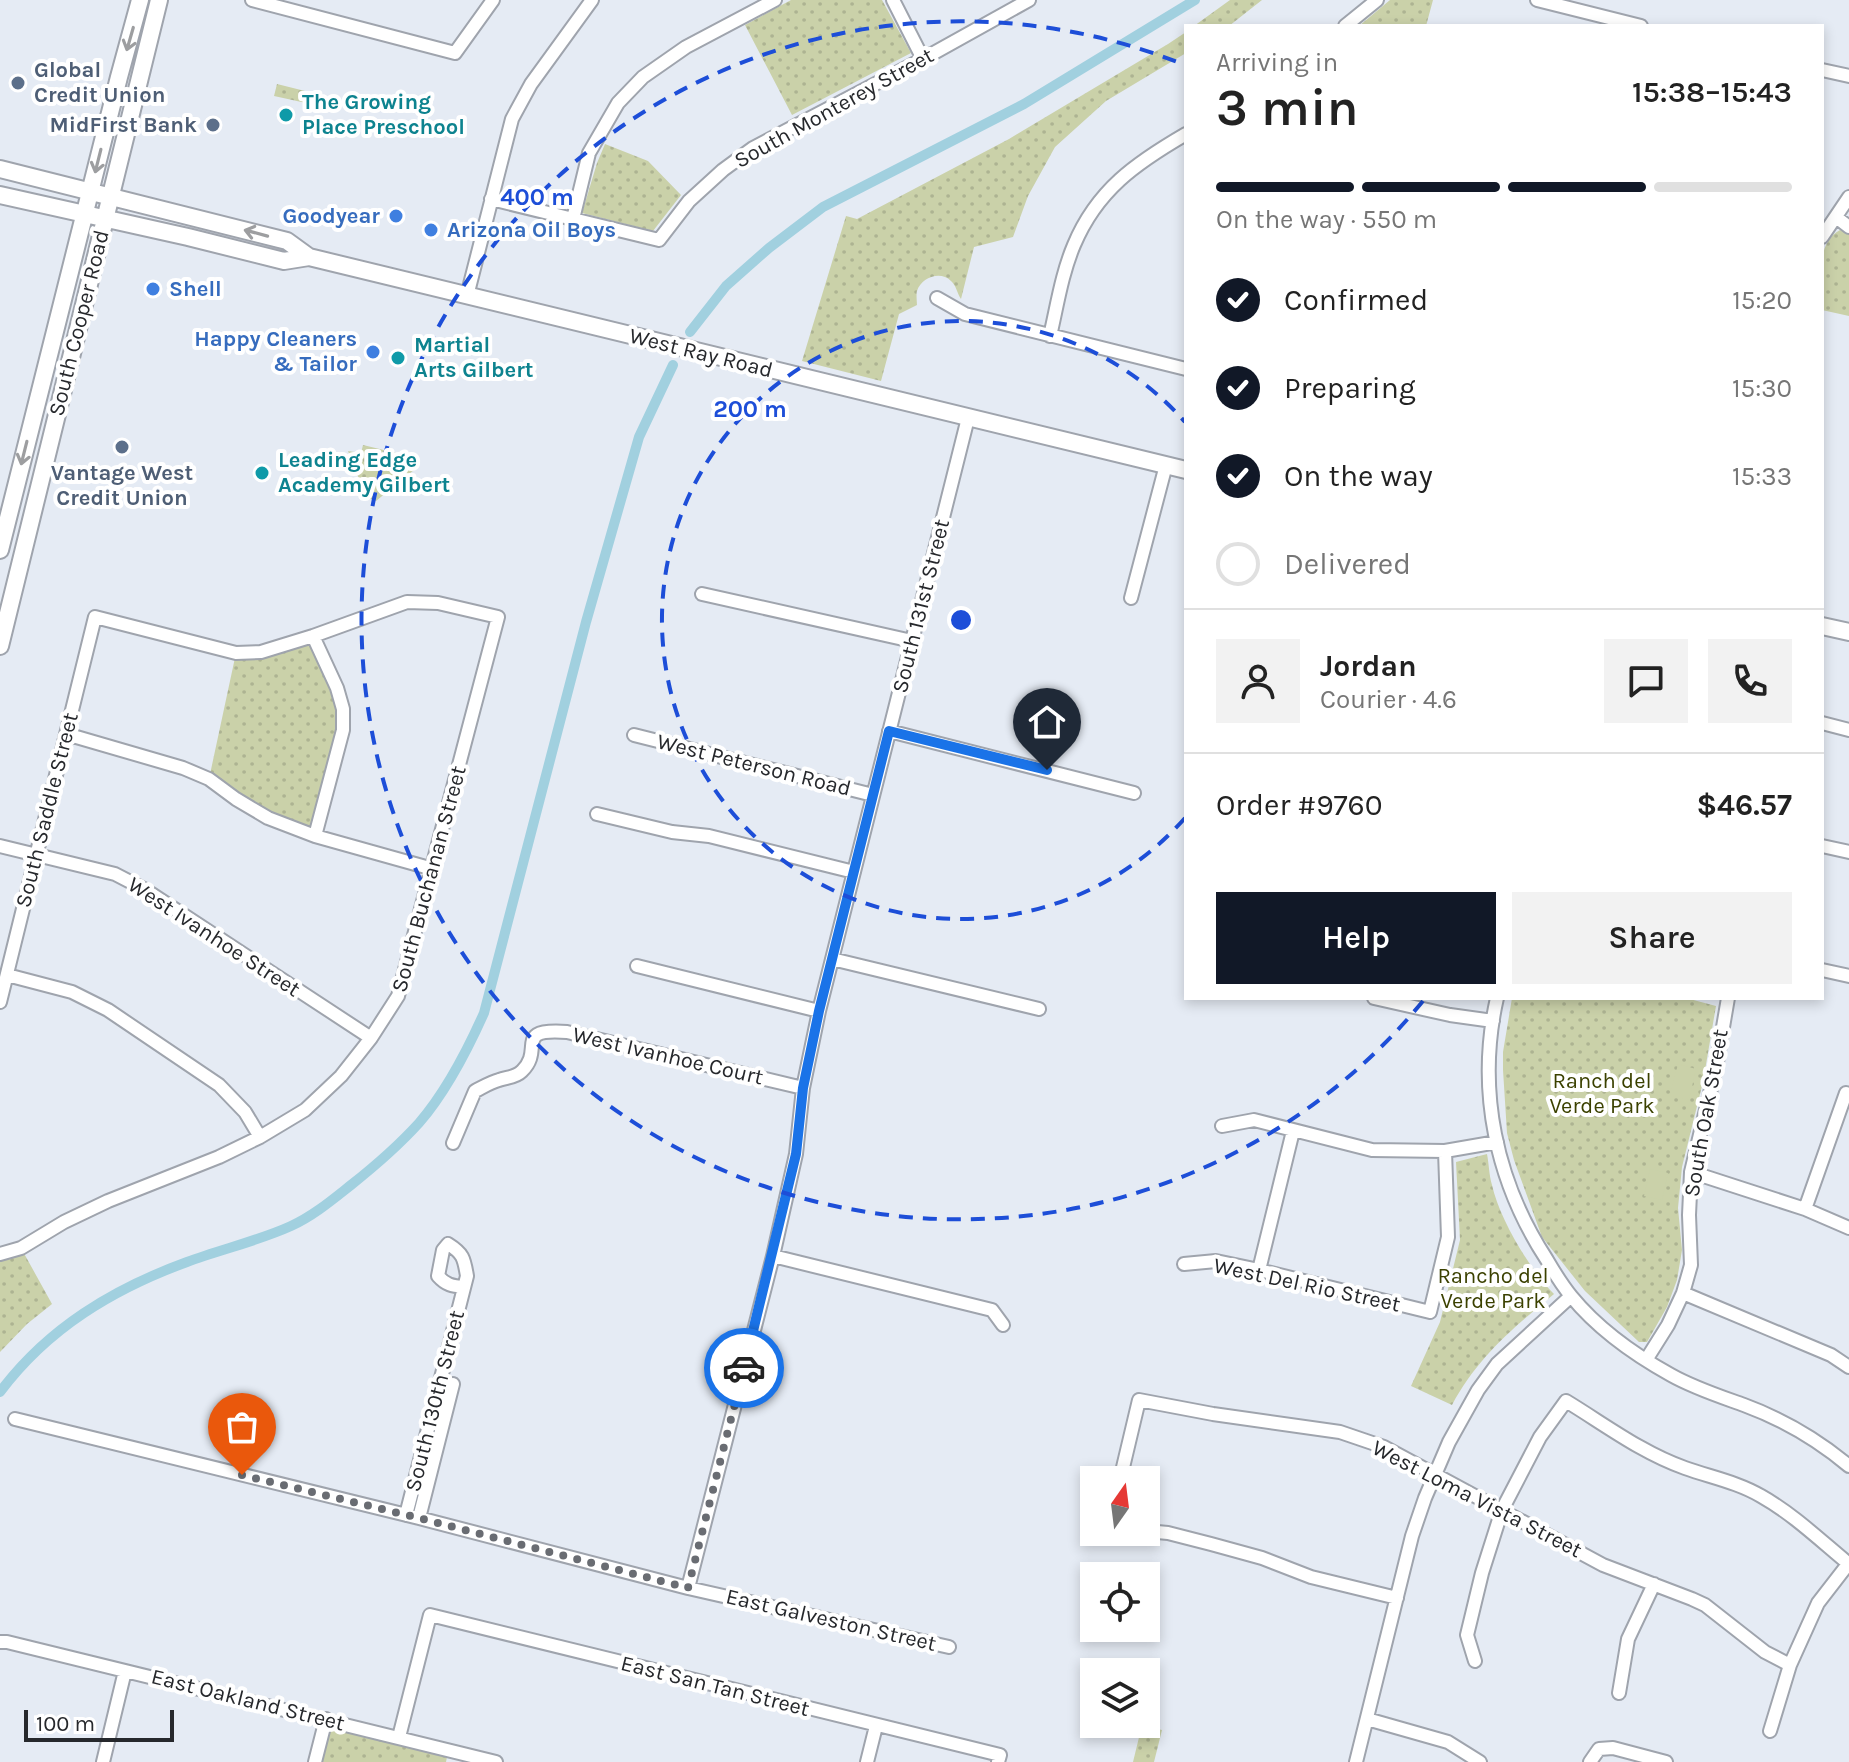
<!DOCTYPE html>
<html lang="en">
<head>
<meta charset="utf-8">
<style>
  body { margin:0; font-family:Karla,sans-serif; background:#f2f2f2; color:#222; height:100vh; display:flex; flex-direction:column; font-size:30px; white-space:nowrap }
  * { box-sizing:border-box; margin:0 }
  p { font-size:26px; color:#767676 }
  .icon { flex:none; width:44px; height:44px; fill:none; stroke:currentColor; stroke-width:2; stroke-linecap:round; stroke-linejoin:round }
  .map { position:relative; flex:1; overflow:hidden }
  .sheet { position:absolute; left:1184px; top:24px; width:640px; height:976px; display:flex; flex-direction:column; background:#fff; border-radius:0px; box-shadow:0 4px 12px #0003 }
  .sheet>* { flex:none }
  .needle { width:52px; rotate:14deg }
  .controls { position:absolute; left:1080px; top:1466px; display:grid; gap:16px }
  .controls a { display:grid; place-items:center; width:80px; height:80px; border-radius:0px; background:#fff; box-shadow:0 4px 12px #0003; font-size:40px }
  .scale { position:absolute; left:24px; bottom:20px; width:150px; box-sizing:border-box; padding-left:8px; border:4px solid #26282c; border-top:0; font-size:22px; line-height:28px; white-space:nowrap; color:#26282c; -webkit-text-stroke:6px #fff; paint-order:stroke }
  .pin { position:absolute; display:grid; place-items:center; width:68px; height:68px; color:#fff; margin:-82px -34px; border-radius:50% 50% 50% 0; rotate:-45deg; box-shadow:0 0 8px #0007 }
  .pin .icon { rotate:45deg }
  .courier { position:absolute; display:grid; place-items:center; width:80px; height:80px; margin:-40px; border:6px solid #1a73e8; border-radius:50%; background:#fff; color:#222; box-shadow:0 2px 10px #0007 }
  .overview em { font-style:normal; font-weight:600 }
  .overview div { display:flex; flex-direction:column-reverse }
  .overview { display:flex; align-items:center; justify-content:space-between; height:136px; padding:0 32px }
  h1 { font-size:52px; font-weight:600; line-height:60px }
  .bar { display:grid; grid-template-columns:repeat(4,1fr); gap:12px 8px; align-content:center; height:96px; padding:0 32px }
  .bar i { height:10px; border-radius:6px; background:#e0e0e0 }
  .bar .selected { background:#111827 }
  .bar p { grid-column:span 4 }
  .line { display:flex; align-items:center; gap:20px; padding:0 32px; border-top:2px solid #e0e0e0 }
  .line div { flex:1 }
  .round { display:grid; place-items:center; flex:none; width:84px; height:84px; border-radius:0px; background:#f2f2f2 }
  ol { padding:0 32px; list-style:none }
  li { display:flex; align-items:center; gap:24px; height:88px }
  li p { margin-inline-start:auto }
  li .icon { padding:8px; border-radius:50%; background:#111827; color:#fff; stroke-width:4 }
  li:last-child { color:#767676 }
  li i { width:44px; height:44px; border:4px solid #e0e0e0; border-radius:50% }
  .cta { display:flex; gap:16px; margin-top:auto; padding:16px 32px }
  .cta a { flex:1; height:92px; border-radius:0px; background:#111827; color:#fff; font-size:32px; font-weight:600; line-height:92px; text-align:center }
  .cta a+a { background:#f2f2f2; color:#222 }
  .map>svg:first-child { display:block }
  .grass { fill:url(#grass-dots) }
  .pitch { fill:#cad1a9 }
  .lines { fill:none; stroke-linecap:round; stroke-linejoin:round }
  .canal { stroke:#a1d0df; stroke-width:10 }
  .minor-casing { stroke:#9fa4ad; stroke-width:16 }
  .major-casing { stroke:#9fa4ad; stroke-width:20 }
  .minor { stroke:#fff; stroke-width:12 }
  .major { stroke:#fff; stroke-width:16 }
  .oneway { stroke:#9d9ea0 }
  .done { stroke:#696c72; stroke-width:8; stroke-dasharray:0 14.4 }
  .route { stroke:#1a73e8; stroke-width:10 }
  .ring { fill:none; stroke:#1d4ed8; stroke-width:4; stroke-dasharray:14 10 }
  .service-dot { fill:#5c6f8a; stroke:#fff; stroke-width:3 }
  .culture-dot { fill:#0f9aa8; stroke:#fff; stroke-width:3 }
  .shop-dot { fill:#3f7fe0; stroke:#fff; stroke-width:3 }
  .labels { text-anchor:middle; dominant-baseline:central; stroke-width:8; stroke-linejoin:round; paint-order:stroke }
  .service-label { font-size:22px; font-weight:bold; fill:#4e5e75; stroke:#fff; text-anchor:start }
  .culture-label { font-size:22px; font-weight:bold; fill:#0d838f; stroke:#fff; text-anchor:start }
  .street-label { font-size:22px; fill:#26282c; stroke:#fff }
  .shop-label { font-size:22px; font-weight:bold; fill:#366cbe; stroke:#fff; text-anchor:end }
  .park-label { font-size:22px; fill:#3b4100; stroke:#fff }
  .centre { fill:#1d4ed8; stroke:#fff; stroke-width:4 }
  .ring-label { font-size:24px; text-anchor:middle; font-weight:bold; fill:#1d4ed8; stroke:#fff; stroke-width:8; stroke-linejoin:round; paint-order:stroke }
</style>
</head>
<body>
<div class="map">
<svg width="1849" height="1762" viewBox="0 0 1849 1762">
  <defs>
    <pattern id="grass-dots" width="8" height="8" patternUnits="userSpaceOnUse" patternTransform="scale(2)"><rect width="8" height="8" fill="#cad1a9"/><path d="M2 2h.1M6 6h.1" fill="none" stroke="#adb392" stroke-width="1.8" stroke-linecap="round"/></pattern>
  </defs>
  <rect width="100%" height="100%" fill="#e5ebf4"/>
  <path class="grass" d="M 791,0 L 882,0 L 911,53 L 792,115 L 745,25 Z
    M 1230,0 L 1262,0 L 1229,26 L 1194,26 Z
    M 1390,0 L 1433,0 L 1426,26 L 1359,26 Z
    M 1186,32 L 1186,53 L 1106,101 L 1055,147 L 1028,196 L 1013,237 L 974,247 L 961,299 C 957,293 956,285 951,281 C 940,270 921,278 917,291 C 916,294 917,303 917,305 L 899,314 L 881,381 L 802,361 L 846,216 L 857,219 L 1009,139 L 1168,44 Z
    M 277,84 L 309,92 L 306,103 L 274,96 Z
    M 605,144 L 648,161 L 681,195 L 653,231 L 582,213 L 597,163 Z
    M 1840,230 L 1849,233 L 1849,316 L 1822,310 C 1822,284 1814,244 1840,230 Z
    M 363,445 L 417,458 L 414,470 L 376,501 L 366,497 L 348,451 L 361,453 Z
    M 313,636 L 343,709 L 315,836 L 268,818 L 209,779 L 236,653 Z
    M 1512,998 L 1686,998 L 1716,1006 L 1703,1082 L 1682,1167 L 1678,1208 L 1682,1250 L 1677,1280 L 1667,1307 L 1647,1342 L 1639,1342 L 1585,1291 L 1542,1237 L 1514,1160 L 1507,1133 L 1503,1070 L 1503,1052 Z
    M 1487,1154 C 1489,1164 1489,1175 1492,1185 C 1499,1218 1530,1270 1554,1294 C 1513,1328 1477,1358 1452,1405 L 1411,1386 L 1440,1322 L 1460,1240 L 1456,1162 Z
    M 21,1248 L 52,1304 L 27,1324 L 0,1352 L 0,1254 Z
    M 1142,1725 L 1162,1730 L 1154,1762 L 1133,1762 Z
    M 330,1728 L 447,1757 L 446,1762 L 321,1762 Z"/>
  <path class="pitch" d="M 369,448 L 400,456 L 396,473 L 365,465 Z
    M 1678,1064 L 1696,1069 L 1689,1100 L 1670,1096 Z
    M 1650,1169 L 1668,1173 L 1662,1200 L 1644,1196 Z"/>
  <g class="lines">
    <path class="canal" d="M 690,332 L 726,286 L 769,248 L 823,207 L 1024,104 L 1195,0
      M 0,1392 C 48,1328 113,1289 187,1262 C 222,1249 258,1241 291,1226 C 313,1216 332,1200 351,1185 C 375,1166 399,1145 419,1123 C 446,1092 467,1051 484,1013 L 586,622 L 639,437 L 673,365"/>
    <defs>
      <path id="minor" d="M 252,0 L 455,53 L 493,0
        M 893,0 L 923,59
        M 1537,0 L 1641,26
        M 1345,26 L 1377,0
        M 1822,70 L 1849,76
        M 491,199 L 659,240 L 689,201 L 723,170 L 753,148 L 923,59 L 1029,0
        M 1836,217 L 1849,227
        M 573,219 L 589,153 L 618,103 L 643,77 L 686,47 L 775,0
        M 1822,237 L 1849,197
        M 467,296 L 512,119 L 531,84 L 592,0
        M 937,298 L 965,314 L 1186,369
        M 1050,336 C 1057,306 1062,273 1074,245 C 1097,190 1136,163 1186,134
        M 702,594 L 912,641
        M 1131,598 L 1166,465
        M 313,636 L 337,688 L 343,709 L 343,730 L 315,836
        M 1822,723 L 1849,730
        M 889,731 L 1134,793
        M 66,734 L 183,768 L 209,779 L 236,799 L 268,818 L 315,836 L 433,869
        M 634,735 L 873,795
        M 597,814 L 672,832 L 709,836 L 854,872
        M 0,846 L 115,874 L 144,889 L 371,1038
        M 1822,846 L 1849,852
        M 832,959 L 1039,1009
        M 637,966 L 819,1011
        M 1822,970 L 1849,976
        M 7,975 L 72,992 L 108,1010 L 219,1085 L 245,1112 L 260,1137
        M 1374,998 L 1450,1015 L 1493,1021
        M 1497,998 C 1476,1090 1496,1182 1547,1260 C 1554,1272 1562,1285 1571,1296 C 1598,1329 1633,1354 1671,1375 C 1694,1388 1719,1396 1744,1405 C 1782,1419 1818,1440 1849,1466
        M 0,1002 L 95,617 L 236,653 L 261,652 L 313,636 L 407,602 L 438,603 L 498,617 L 398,996 L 371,1038 L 341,1076 L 305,1110 L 260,1137 L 219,1157 L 108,1201 L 64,1222 L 21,1248 L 0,1254
        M 1222,1126 L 1254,1120 L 1372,1150 L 1445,1151 L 1497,1142
        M 453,1143 L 475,1091 C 483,1087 491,1082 499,1080 C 507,1077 515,1078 522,1071 C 545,1049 512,1028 567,1032 L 803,1088
        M 1691,1172 L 1805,1209 L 1849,1228
        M 1805,1209 L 1846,1093 L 1849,1095
        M 773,1256 L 992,1310 L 1003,1325
        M 1184,1264 L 1216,1261 L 1259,1270 L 1430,1312 L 1448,1237 L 1445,1151
        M 1259,1270 L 1293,1131
        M 1683,1293 L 1831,1355 L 1849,1367
        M 1646,1360 L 1668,1325 L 1683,1293 L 1691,1265 L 1689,1215 L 1691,1172 L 1716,1068 L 1728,998
        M 15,1419 L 419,1518 L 688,1588 L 949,1647
        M 1120,1480 L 1139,1400 L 1213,1414 L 1340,1432 L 1384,1447 L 1603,1565 L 1692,1599 L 1705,1605 L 1765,1652 L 1790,1665
        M 406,1515 L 467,1276 C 464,1259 464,1254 448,1244 L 443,1250 L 438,1276 C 446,1285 452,1286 464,1287
        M 419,1518 L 453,1384
        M 1146,1531 L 1168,1533 L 1211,1544 L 1262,1558 L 1311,1577 L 1397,1598
        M 688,1588 L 773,1256 L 796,1154 L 803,1088 L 819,1011 L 968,418
        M 0,1642 L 7,1642 L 496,1762
        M 1475,1661 L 1467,1635 L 1482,1573 L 1502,1510 L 1540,1437 L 1566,1401 C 1604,1424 1642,1453 1685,1468 C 1710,1477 1737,1482 1761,1496 C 1793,1514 1821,1541 1849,1564
        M 1619,1693 L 1628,1639 L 1654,1584
        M 1367,1719 L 1448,1742 L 1480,1762
        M 1770,1731 L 1790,1665 L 1818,1603 L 1849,1563
        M 399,1737 L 430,1615 L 1000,1755 L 998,1762
        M 103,1762 L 125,1671
        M 315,1762 L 326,1719
        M 867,1762 L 876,1726
        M 1356,1762 L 1412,1536 L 1425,1498 L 1449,1442 L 1478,1390 L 1497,1364 L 1571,1296
        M 1590,1762 L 1599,1749 L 1613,1748 L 1666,1762"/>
      <path id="major" d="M 0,169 L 287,241 L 309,257
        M 0,195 L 188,237 L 284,261 L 309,257 L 1186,470
        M 0,550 L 119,77 L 140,0
        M 1822,626 L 1849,632
        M 0,646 L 159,0"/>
    </defs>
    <use href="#minor" class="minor-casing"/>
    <use href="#major" class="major-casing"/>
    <use href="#minor" class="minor"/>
    <use href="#major" class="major"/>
  </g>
  <defs><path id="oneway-shaft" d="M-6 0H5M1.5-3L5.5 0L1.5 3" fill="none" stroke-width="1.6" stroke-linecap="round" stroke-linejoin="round" transform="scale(2)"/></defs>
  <g class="oneway">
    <use href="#oneway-shaft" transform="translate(130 39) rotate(106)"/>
    <use href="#oneway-shaft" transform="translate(98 161) rotate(104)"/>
    <use href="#oneway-shaft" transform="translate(256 233) rotate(-165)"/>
    <use href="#oneway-shaft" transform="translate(24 453) rotate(104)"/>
  </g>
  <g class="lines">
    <path class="done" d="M 242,1475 L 419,1518 L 688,1588 L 744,1368"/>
    <path class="route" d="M 744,1368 L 796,1154 L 803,1088 L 819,1011 L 889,731 L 1047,770"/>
  </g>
  <g class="ring">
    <path d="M1185 818A299 299 0 1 1 1185 422"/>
    <path d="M1423 1001A599 599 0 1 1 1185 65"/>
  </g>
  <g class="service-dot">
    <circle cx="18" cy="83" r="8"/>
    <circle cx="213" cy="125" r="8"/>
    <circle cx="122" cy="447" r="8"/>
  </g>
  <g class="culture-dot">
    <circle cx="286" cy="115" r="8"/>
    <circle cx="398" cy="358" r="8"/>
    <circle cx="262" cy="473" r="8"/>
  </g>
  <g class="shop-dot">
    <circle cx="396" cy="216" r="8"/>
    <circle cx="431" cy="230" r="8"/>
    <circle cx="153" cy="289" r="8"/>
    <circle cx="373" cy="352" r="8"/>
  </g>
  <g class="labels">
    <g class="service-label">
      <text x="34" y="70">Global<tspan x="34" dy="25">Credit Union</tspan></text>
      <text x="197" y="125" text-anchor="end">MidFirst Bank</text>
      <text x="122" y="473" text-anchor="middle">Vantage West<tspan x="122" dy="25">Credit Union</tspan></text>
    </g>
    <g class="culture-label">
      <text x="302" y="102">The Growing<tspan x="302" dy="25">Place Preschool</tspan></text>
      <text x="414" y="345">Martial<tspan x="414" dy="25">Arts Gilbert</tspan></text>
      <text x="278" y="460">Leading Edge<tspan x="278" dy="25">Academy Gilbert</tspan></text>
    </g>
    <g class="street-label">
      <text transform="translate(834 108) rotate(-29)">South Monterey Street</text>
      <text transform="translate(79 323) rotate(-76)">South Cooper Road</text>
      <text transform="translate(701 353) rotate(14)">West Ray Road</text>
      <text transform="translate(921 606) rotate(-76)">South 131st Street</text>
      <text transform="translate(754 765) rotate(14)">West Peterson Road</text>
      <text transform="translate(47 810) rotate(-76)">South Saddle Street</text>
      <text transform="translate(429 879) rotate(-75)">South Buchanan Street</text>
      <text transform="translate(214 937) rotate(33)">West Ivanhoe Street</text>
      <text transform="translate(668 1056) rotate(13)">West Ivanhoe Court</text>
      <text transform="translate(1706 1113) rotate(-80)">South Oak Street</text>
      <text transform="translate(1307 1285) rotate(12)">West Del Rio Street</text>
      <text transform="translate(435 1401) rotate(-76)">South 130th Street</text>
      <text transform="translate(1477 1499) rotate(27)">West Loma Vista Street</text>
      <text transform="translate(831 1620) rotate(13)">East Galveston Street</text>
      <text transform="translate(715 1686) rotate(14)">East San Tan Street</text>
      <text transform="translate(248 1700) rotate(14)">East Oakland Street</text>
    </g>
    <g class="shop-label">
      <text x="380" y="216">Goodyear</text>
      <text x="447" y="230" text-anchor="start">Arizona Oil Boys</text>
      <text x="169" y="289" text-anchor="start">Shell</text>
      <text x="357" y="339">Happy Cleaners<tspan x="357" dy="25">&amp; Tailor</tspan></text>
    </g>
    <g class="park-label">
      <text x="1602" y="1081">Ranch del<tspan x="1602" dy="25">Verde Park</tspan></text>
      <text x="1493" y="1276">Rancho del<tspan x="1493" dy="25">Verde Park</tspan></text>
    </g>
  </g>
  <circle cx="961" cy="620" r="12" class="centre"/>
  <g class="ring-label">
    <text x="537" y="205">400 m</text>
    <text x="750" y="417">200 m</text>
  </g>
</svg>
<div class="controls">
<a><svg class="needle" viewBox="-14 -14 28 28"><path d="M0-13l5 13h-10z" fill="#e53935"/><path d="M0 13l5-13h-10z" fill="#767676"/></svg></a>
<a><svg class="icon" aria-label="locate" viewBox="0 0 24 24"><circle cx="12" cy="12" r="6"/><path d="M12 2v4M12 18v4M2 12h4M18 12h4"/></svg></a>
<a><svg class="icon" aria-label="layers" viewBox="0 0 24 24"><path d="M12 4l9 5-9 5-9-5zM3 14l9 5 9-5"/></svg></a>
</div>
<div class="scale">100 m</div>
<div class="pin" style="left:242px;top:1475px;background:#ea580c"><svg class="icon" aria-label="bag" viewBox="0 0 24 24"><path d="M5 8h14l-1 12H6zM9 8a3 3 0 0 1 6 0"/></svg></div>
<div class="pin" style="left:1047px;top:770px;background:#1f2937"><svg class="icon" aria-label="home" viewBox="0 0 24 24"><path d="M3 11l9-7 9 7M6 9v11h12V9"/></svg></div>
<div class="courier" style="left:744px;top:1368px"><svg class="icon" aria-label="car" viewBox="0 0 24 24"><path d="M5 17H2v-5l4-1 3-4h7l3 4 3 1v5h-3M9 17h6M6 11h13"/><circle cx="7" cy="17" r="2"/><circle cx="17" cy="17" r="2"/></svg></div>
<section class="sheet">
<div class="overview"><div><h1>3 min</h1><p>Arriving in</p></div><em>15:38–15:43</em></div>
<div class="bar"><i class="selected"></i><i class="selected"></i><i class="selected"></i><i></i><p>On the way · 550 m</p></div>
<ol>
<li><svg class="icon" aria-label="check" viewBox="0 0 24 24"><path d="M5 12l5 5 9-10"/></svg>Confirmed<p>15:20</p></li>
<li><svg class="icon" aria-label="check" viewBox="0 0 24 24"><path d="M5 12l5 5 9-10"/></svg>Preparing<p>15:30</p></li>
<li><svg class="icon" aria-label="check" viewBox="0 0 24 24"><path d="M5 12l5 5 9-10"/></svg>On the way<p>15:33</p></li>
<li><i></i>Delivered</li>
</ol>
<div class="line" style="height:144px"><a class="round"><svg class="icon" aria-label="person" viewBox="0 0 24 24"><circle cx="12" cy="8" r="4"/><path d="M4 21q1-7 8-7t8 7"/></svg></a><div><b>Jordan</b><p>Courier · 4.6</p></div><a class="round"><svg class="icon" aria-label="chat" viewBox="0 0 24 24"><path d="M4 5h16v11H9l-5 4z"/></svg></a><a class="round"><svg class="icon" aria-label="phone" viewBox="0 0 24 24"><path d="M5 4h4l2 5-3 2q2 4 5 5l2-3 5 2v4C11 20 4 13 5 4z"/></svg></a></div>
<div class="line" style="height:104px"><div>Order #9760</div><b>$46.57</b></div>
<div class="cta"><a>Help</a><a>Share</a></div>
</section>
</div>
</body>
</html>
